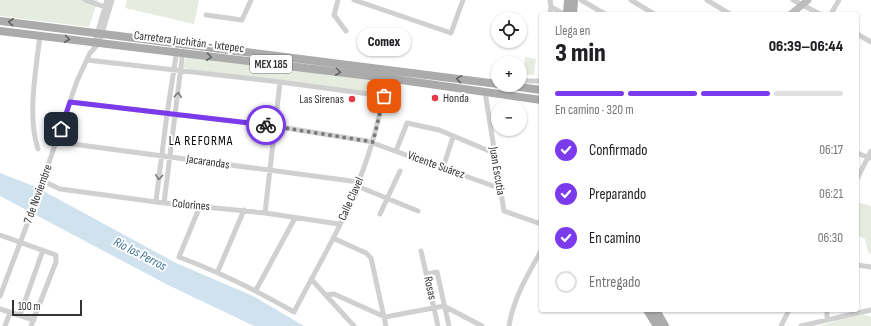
<!DOCTYPE html>
<html lang="es">
<head>
<meta charset="utf-8">
<style>
  body { margin:0; font-family:"Sofia Sans Condensed",sans-serif; background:#f6f6f6; color:#202124; height:100vh; display:flex; flex-direction:column; font-size:15px; white-space:nowrap }
  * { box-sizing:border-box; margin:0 }
  p { font-size:13px; color:#757577 }
  .icon { flex:none; width:22px; height:22px; fill:none; stroke:currentColor; stroke-width:2; stroke-linecap:round; stroke-linejoin:round }
  .map { position:relative; flex:1; overflow:hidden }
  .sheet { position:absolute; left:539px; top:12px; width:320px; height:300px; display:flex; flex-direction:column; background:#fff; border-radius:4px; box-shadow:0 1px 3px #0004 }
  .sheet>* { flex:none }
  .controls { position:absolute; left:491px; top:12px; display:grid; gap:8px }
  .controls a { display:grid; place-items:center; width:36px; height:36px; border-radius:50%; background:#fff; box-shadow:0 1px 3px #0004; font-size:20px }
  .scale { position:absolute; left:12px; bottom:10px; width:70px; box-sizing:border-box; padding-left:4px; border:2px solid #333; border-top:0; font-size:11px; line-height:14px; white-space:nowrap; color:#333; -webkit-text-stroke:3px #fff; paint-order:stroke }
  .pin { position:absolute; display:grid; place-items:center; width:34px; height:34px; color:#fff; margin:-17px; border-radius:8px; box-shadow:0 2px 6px #0006 }
  .courier { position:absolute; display:grid; place-items:center; width:40px; height:40px; margin:-20px; border:3px solid #7c3aed; border-radius:50%; background:#fff; color:#222; box-shadow:0 1px 5px #0007 }
  .bubble { position:absolute; height:28px; border-radius:14px; background:#fff; box-shadow:0 1px 3px #0004; font-size:13px; font-weight:800; line-height:28px; text-align:center }
  .head em { font-style:normal; font-weight:800 }
  .head div { display:flex; flex-direction:column-reverse }
  .head { display:flex; align-items:center; justify-content:space-between; height:68px; padding:0 16px }
  h1 { font-size:26px; font-weight:800; line-height:30px }
  .bar { display:grid; grid-template-columns:repeat(4,1fr); gap:6px 4px; align-content:center; height:48px; padding:0 16px }
  .bar i { height:5px; border-radius:3px; background:#e0e0e0 }
  .bar .current { background:#7c3aed }
  .bar p { grid-column:span 4 }
  ol { padding:0 16px; list-style:none }
  li { display:flex; align-items:center; gap:12px; height:44px }
  li p { margin-inline-start:auto }
  li .icon { padding:4px; border-radius:50%; background:#7c3aed; color:#fff; stroke-width:4 }
  li:last-child { color:#757577 }
  li i { width:22px; height:22px; border:2px solid #e0e0e0; border-radius:50% }
  .map>svg:first-child { display:block }
  .green { fill:#e6ecdf }
  .water { fill:#cfe2ee }
  .lines { fill:none; stroke-linecap:round; stroke-linejoin:round }
  .street { stroke:#d0d0d0; stroke-width:5 }
  .secondary { stroke:#bdbdbd; stroke-width:7 }
  .primary { stroke:#ababab; stroke-width:8 }
  .oneway { stroke:#636363 }
  .oneway2 { stroke:#7a7a7a }
  .done { stroke:#7a7a7a; stroke-width:4; stroke-dasharray:0 7.2 }
  .route { stroke:#7c3aed; stroke-width:5 }
  .poi-dot { fill:#e63946; stroke:#fff; stroke-width:1.5 }
  .labels { text-anchor:middle; dominant-baseline:central; stroke-width:4; stroke-linejoin:round; paint-order:stroke }
  .shield { fill:#fff; stroke:#707070; stroke-width:1 }
  .shield-label { font-size:11px; font-weight:bold; fill:#333 }
  .street-label { font-size:12px; fill:#333; stroke:#fff }
  .poi-label { font-size:12px; fill:#333; stroke:#fff; text-anchor:start }
  .neighbourhood-label { font-size:13px; letter-spacing:1px; fill:#000; stroke:#fff }
  .water-label { font-size:13px; font-style:italic; fill:#3f7597; stroke:#fff }
</style>
</head>
<body>
<div class="map">
<svg width="871" height="326" viewBox="0 0 871 326">
  <rect width="100%" height="100%" fill="#fff"/>
  <path class="green" d="M 0,0 L 98,0 L 89,27 L 0,16 Z
    M 127,0 L 199,0 L 194,24 L 125,8 Z
    M 186,57 L 382,80 L 380,94 L 183,68 Z
    M 525,57 L 536,59 L 534,75 L 523,74 Z
    M 857,202 L 871,206 L 871,254 L 868,252 L 865,239 L 857,235 L 859,222 L 857,221 Z
    M 862,314 L 871,317 L 871,326 L 818,326 Z"/>
  <path class="water" d="M 0,173 L 36,187 L 176,263 L 253,296 L 304,326 L 254,326 L 168,285 L 0,196 Z"/>
  <g class="lines">
    <path class="street" d="M 85,0 L 105,7
      M 338,0 L 334,15 L 346,31
      M 354,0 L 451,33 L 463,0
      M 550,0 L 551,7 L 564,14
      M 581,0 L 605,14
      M 631,0 L 654,14
      M 707,0 L 730,14
      M 793,0 L 820,14
      M 550,14 L 551,7
      M 831,14 L 839,0
      M 206,15 L 242,20 L 251,0
      M 857,34 L 871,42
      M 94,45 L 107,0
      M 87,60 L 280,82 L 384,96
      M 520,81 L 539,81 L 541,80
      M 485,92 L 504,211 L 541,224
      M 70,102 L 274,126 L 367,141 L 499,188
      M 57,142 L 359,182
      M 38,149 C 27,117 36,69 40,36
      M 396,151 L 407,123 L 439,130 L 494,153
      M 857,153 L 870,158
      M 443,168 L 453,137
      M 857,179 L 871,151
      M 43,181 L 60,189 L 164,203 L 265,213 L 339,224
      M 357,186 L 418,211
      M 156,201 L 167,114 L 177,50
      M 164,203 L 183,51
      M 200,206 L 179,257 C 219,272 256,290 294,312 C 316,269 342,227 359,181 C 372,148 381,113 387,78
      M 265,213 L 280,82
      M 380,214 L 400,171
      M 0,235 L 56,255 L 56,262 L 31,326
      M 333,238 L 366,253 L 371,258 L 386,326
      M 421,251 L 438,326
      M 857,265 L 871,267
      M 218,271 L 244,210
      M 427,274 L 437,272 L 449,326
      M 311,279 L 354,326
      M 256,290 L 295,218
      M 326,295 L 334,294 L 385,317 L 444,306 L 482,326
      M 0,296 L 34,206 L 77,81 L 90,53 L 99,43 L 112,0
      M 0,309 L 34,320
      M 827,310 L 827,320
      M 20,315 L 43,250
      M 5,326 L 10,313
      M 509,326 C 513,299 528,274 541,251
      M 781,326 L 789,310
      M 801,326 L 871,310"/>
    <path class="secondary" d="M 791,14 L 808,0"/>
    <path class="primary" d="M 567,14 L 568,0
      M 573,14 L 574,0
      M 0,21 L 498,84
      M 0,31 L 387,78 L 541,100
      M 504,85 L 541,90
      M 647,310 L 657,326
      M 656,310 L 665,326"/>
  </g>
  <defs><path id="oneway-chevron" d="M-2-3.5L2.5 0L-2 3.5" fill="none" stroke-width="1.6" stroke-linecap="round" stroke-linejoin="round"/></defs>
  <g class="oneway">
    <use href="#oneway-chevron" transform="translate(11 22) rotate(-174)"/>
    <use href="#oneway-chevron" transform="translate(67 39) rotate(7)"/>
    <use href="#oneway-chevron" transform="translate(209 57) rotate(7)"/>
    <use href="#oneway-chevron" transform="translate(338 72) rotate(7)"/>
    <use href="#oneway-chevron" transform="translate(459 79) rotate(-171)"/>
  </g>
  <g class="oneway2">
    <use href="#oneway-chevron" transform="translate(178 95) rotate(-84)"/>
    <use href="#oneway-chevron" transform="translate(159 177) rotate(96)"/>
  </g>
  <g class="lines">
    <path class="done" d="M 266,125 L 373,142 L 384,96"/>
    <path class="route" d="M 61,129 L 70,102 L 266,125"/>
  </g>
  <g class="poi-dot">
    <circle cx="435" cy="98" r="4"/>
    <circle cx="352" cy="99" r="4"/>
  </g>
  <g class="labels">
    <rect class="shield" x="250" y="55" width="42" height="18" rx="3"/>
    <g class="shield-label">
      <text x="271" y="64">MEX 185</text>
    </g>
    <g class="street-label">
      <text transform="translate(189 42) rotate(7)">Carretera Juchitán - Ixtepec</text>
      <text transform="translate(208 162) rotate(8)">Jacarandas</text>
      <text transform="translate(436 165) rotate(20)">Vicente Suárez</text>
      <text transform="translate(497 171) rotate(81)">Juan Escutia</text>
      <text transform="translate(38 194) rotate(-70)">7 de Noviembre</text>
      <text transform="translate(351 199) rotate(-66)">Calle Clavel</text>
      <text transform="translate(191 205) rotate(5)">Colorines</text>
      <text transform="translate(430 288) rotate(78)">Rosas</text>
    </g>
    <g class="poi-label">
      <text x="443" y="98">Honda</text>
      <text x="344" y="99" text-anchor="end">Las Sirenas</text>
    </g>
    <g class="neighbourhood-label">
      <text x="201" y="141">LA REFORMA</text>
    </g>
    <g class="water-label">
      <text transform="translate(140 254) rotate(27)">Rio los Perros</text>
    </g>
  </g>
</svg>
<div class="controls">
<a><svg class="icon" aria-label="locate" viewBox="0 0 24 24"><circle cx="12" cy="12" r="6"/><path d="M12 2v4M12 18v4M2 12h4M18 12h4"/></svg></a>
<a>+</a>
<a>−</a>
</div>
<div class="scale">100 m</div>
<div class="pin" style="left:384px;top:96px;background:#ea580c"><svg class="icon" aria-label="bag" viewBox="0 0 24 24"><path d="M5 8h14l-1 12H6zM9 8a3 3 0 0 1 6 0"/></svg></div>
<div class="pin" style="left:61px;top:129px;background:#1f2937"><svg class="icon" aria-label="home" viewBox="0 0 24 24"><path d="M3 11l9-7 9 7M6 9v11h12V9"/></svg></div>
<div class="courier" style="left:266px;top:125px"><svg class="icon" aria-label="bike" viewBox="0 0 24 24"><circle cx="6" cy="16" r="4"/><circle cx="18" cy="16" r="4"/><path d="M6 16l4-8h5l3 8M10 8l3 8H6M13 5h3"/></svg></div>
<div class="bubble" style="left:357px;top:28px;width:54px">Comex</div>
<section class="sheet">
<div class="head"><div><h1>3 min</h1><p>Llega en</p></div><em>06:39–06:44</em></div>
<div class="bar"><i class="current"></i><i class="current"></i><i class="current"></i><i></i><p>En camino · 320 m</p></div>
<ol>
<li><svg class="icon" aria-label="check" viewBox="0 0 24 24"><path d="M5 12l5 5 9-10"/></svg>Confirmado<p>06:17</p></li>
<li><svg class="icon" aria-label="check" viewBox="0 0 24 24"><path d="M5 12l5 5 9-10"/></svg>Preparando<p>06:21</p></li>
<li><svg class="icon" aria-label="check" viewBox="0 0 24 24"><path d="M5 12l5 5 9-10"/></svg>En camino<p>06:30</p></li>
<li><i></i>Entregado</li>
</ol>
</section>
</div>
</body>
</html>
